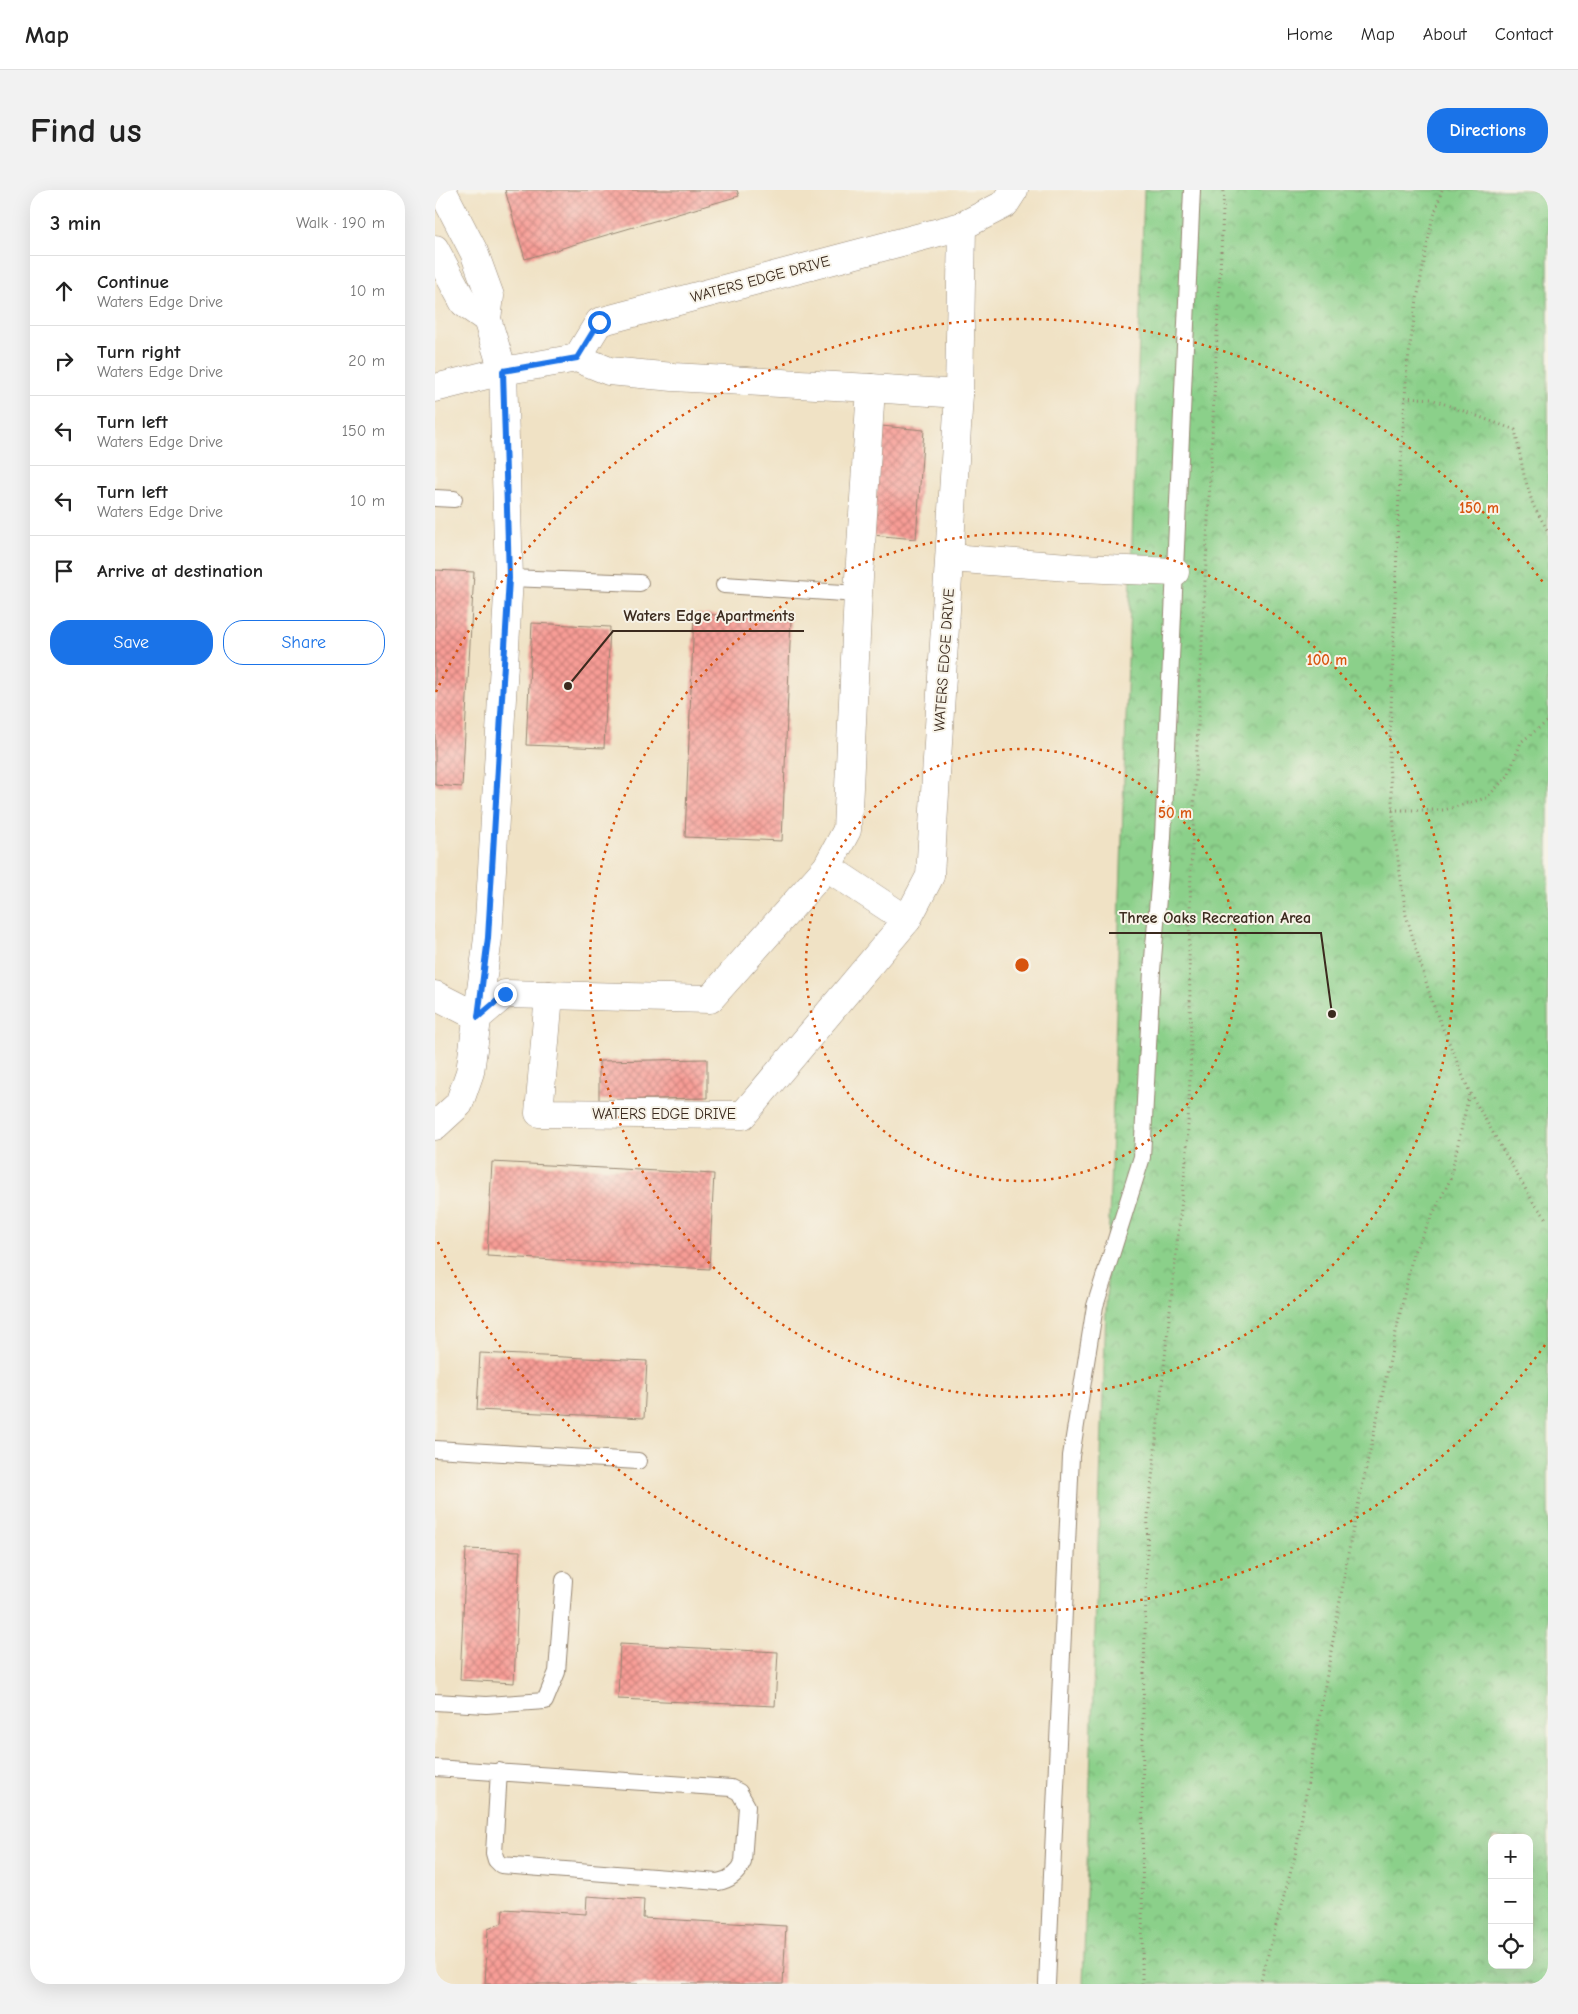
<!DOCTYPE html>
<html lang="en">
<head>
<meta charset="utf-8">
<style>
  :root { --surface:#fff; --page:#f2f2f2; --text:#222; --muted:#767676; --line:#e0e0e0; --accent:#1a73e8 }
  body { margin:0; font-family:"Comic Neue",sans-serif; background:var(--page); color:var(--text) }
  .controls { position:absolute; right:15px; bottom:15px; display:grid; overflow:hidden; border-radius:10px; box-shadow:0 5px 20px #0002 }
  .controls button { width:45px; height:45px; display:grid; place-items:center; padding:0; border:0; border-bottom:1px solid var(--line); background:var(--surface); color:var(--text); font:25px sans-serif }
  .stop { position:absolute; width:15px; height:15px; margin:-11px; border:4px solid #1a73e8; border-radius:50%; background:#fff }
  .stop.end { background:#1a73e8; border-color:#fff; box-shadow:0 1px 5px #0008 }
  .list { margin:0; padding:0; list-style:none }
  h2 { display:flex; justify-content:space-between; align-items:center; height:65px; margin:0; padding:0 20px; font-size:21px }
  h2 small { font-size:16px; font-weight:400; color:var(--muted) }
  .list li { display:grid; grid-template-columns:32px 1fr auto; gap:15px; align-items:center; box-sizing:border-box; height:70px; padding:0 20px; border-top:1px solid var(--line) }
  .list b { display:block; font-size:19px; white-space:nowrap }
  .list p { margin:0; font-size:16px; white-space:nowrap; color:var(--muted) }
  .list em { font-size:16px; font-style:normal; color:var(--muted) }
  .actions { display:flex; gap:10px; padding:15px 20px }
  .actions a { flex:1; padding:11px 0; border:1px solid var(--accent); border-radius:20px; text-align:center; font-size:18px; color:var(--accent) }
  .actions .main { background:var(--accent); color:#fff }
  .icon { flex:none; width:28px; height:28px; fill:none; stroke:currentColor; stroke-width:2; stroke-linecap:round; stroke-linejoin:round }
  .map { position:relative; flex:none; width:1113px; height:1794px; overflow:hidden; border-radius:20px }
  header { display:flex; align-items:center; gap:30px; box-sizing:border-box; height:70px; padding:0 25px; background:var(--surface); border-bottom:1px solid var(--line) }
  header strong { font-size:24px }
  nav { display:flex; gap:28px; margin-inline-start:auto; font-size:18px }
  .intro { display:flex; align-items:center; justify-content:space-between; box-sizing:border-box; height:120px; padding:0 30px }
  h1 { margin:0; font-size:35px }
  .button { padding:12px 22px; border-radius:20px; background:var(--accent); color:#fff; font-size:18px; font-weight:700 }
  main { display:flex; gap:30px; padding:0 30px }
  aside { flex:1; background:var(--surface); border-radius:20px; box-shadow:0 5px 20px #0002 }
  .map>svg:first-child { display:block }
</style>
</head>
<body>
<header>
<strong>Map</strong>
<nav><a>Home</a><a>Map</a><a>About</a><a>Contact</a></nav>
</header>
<div class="intro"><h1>Find us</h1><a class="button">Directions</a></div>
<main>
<aside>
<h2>3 min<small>Walk · 190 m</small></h2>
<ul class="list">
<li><svg class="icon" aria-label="ahead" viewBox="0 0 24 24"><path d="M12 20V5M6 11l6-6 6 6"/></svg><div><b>Continue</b><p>Waters Edge Drive</p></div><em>10 m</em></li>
<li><svg class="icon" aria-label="right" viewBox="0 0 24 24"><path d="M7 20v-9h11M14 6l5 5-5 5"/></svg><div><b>Turn right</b><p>Waters Edge Drive</p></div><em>20 m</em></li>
<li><svg class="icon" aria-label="left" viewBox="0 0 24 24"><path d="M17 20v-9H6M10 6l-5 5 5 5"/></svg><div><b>Turn left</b><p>Waters Edge Drive</p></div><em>150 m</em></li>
<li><svg class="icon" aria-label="left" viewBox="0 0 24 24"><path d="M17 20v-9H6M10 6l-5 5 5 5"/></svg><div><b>Turn left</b><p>Waters Edge Drive</p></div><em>10 m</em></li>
<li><svg class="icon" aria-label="arrive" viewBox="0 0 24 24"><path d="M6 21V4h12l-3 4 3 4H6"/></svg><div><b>Arrive at destination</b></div></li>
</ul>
<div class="actions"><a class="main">Save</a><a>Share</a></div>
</aside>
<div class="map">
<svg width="1113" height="1794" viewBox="0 0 1113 1794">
  <defs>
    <pattern id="park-crowns" width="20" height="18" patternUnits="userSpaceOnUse" patternTransform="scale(1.25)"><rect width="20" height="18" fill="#8bd08a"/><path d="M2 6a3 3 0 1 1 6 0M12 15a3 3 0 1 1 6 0" fill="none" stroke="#73a970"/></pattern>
    <pattern id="building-cross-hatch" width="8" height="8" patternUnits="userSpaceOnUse" patternTransform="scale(1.25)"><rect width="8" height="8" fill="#f89d96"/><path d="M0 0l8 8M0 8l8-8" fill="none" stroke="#ca807a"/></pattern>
  </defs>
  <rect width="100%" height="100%" fill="#f7f3e8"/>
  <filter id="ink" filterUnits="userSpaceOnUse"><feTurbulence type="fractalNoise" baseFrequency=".02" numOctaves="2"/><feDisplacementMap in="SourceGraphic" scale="10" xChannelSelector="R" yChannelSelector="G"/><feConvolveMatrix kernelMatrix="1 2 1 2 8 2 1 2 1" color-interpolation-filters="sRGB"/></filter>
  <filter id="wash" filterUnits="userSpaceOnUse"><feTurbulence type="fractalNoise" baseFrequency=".0096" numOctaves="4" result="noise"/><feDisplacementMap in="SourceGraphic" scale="20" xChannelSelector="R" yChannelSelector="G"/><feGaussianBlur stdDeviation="1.12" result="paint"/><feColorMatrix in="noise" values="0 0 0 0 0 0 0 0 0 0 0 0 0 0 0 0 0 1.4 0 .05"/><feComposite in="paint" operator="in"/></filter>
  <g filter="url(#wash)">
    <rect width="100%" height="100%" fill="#f0e2c5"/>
    <path fill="url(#park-crowns)" stroke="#637d54" fill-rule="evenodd" d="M709,0H1113V1794H648ZM1057,1648H1094V1775H1057Z"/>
    <g id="blocks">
      <g fill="url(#building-cross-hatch)">
        <polygon points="70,0 302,0 304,6 90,69"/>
        <polygon points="446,236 489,240 481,349 437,345"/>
        <polygon points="0,380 39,382 27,597 0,595"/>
        <polygon points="259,424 356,428 347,651 250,647"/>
        <polygon points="97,433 175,437 169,558 91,555"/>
        <polygon points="272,869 272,908 164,910 164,871"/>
        <polygon points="57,972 279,984 274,1079 52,1066"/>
        <polygon points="45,1163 212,1171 209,1228 42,1220"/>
        <polygon points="31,1359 85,1361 79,1493 25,1490"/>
        <polygon points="185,1454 343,1462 340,1516 183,1509"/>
        <polygon points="152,1706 209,1710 208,1728 351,1736 348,1794 50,1794 53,1739 67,1733 68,1719 151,1724"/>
      </g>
    </g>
  </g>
  <g filter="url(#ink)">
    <use href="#blocks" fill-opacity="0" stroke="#968672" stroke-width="1"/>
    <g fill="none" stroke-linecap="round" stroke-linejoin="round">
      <defs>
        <g id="service">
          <polyline points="0,308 19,309"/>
          <polyline points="74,388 205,393"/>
          <polyline points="289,395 423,404"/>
          <polyline points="0,1259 203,1271"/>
          <polyline points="0,1512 51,1515 110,1511 122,1482 129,1390"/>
          <path d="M0,1578L296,1598L304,1602L312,1616L308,1672C303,1683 295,1690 283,1692L66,1675L61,1670L59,1663L64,1581"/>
          <polyline points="612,1794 636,1266 660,1116 707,967 717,781 728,647 757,0"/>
        </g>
        <g id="minor">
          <polyline points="0,59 29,113 52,129"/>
          <polyline points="142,168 164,132 527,36 570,14 579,0"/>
          <polyline points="0,198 68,181 52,129 55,106 39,62 7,0"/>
          <polyline points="436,198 524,204"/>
          <polyline points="515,368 646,378 740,382"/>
          <polyline points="392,677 472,730"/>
          <polyline points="0,805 43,827 70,804 275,809 392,677 412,640 423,404 436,198 238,187 174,181 142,168 68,181 74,388 53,748 35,882 24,914 0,936"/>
          <polyline points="114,805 104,923 308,925 472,730 495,686 524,204 527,36"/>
        </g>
      </defs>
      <use href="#service" stroke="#968672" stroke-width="18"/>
      <use href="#minor" stroke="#968672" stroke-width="29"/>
      <g stroke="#968672" stroke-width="3" stroke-dasharray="1 4" stroke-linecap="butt">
        <polyline points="1007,0 996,35 982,109 972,177 964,303 954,575 960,649 971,725 997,812 1035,903 1098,1012 1113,1030"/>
        <polyline points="970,207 996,209 1080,240 1089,285 1098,315 1113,341"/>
        <polyline points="957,620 1009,620 1051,608 1073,586 1086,552 1113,531"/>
        <polyline points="707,1794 708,1519 713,1326 752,961 756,860 754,760 756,680 789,0"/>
        <polyline points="825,1794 860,1666 916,1348 978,1064 1015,990 1034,904"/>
      </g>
      <use href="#service" stroke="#fff" stroke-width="16"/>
      <use href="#minor" stroke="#fff" stroke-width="28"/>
    </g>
  </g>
  <g fill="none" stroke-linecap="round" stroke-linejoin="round" filter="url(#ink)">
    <polyline stroke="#1a73e8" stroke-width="6" points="70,804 43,827 53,748 74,388 68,181 142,168 164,132"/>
  </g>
  <g fill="none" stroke="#d7540e" stroke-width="2.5" stroke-dasharray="2.5 5">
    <circle cx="587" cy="775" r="216"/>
    <circle cx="587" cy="775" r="432"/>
    <path d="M1110 1155A647 647 0 0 1 1 1048M1 502A647 647 0 0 1 1110 395"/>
  </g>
  <g text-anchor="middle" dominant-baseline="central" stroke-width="4" stroke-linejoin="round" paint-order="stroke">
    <g font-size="15" fill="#3b2a1e" stroke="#f7f3e8">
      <text transform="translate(325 89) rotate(-15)">WATERS EDGE DRIVE</text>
      <text transform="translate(509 470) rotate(-86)">WATERS EDGE DRIVE</text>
      <text x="229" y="924">WATERS EDGE DRIVE</text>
    </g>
  </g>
  <circle cx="587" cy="775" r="8" fill="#d7540e" stroke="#f7f3e8" stroke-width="2.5"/>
  <g font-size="15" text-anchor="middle" font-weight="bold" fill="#d7540e" stroke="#f7f3e8" stroke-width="4" stroke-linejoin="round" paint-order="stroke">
    <text x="1044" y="323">150 m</text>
    <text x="892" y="475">100 m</text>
    <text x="740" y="628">50 m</text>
  </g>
  <path fill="none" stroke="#3b2a1e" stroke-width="2" d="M133 496L178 441H369M897 824L886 743H674"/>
  <g fill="#3b2a1e" stroke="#f7f3e8" stroke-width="2">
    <circle cx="133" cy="496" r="5"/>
    <circle cx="897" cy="824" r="5"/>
  </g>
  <g font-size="16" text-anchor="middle" font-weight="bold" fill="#3b2a1e" stroke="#f7f3e8" stroke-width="4" stroke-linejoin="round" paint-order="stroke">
    <text x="274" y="431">Waters Edge Apartments</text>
    <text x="780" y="733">Three Oaks Recreation Area</text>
  </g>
</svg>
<div class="controls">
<button>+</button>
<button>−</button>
<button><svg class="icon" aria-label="locate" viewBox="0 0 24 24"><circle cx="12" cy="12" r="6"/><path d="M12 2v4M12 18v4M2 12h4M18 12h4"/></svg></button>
</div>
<div class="stop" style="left:164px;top:132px"></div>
<div class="stop end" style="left:70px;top:804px"></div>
</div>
</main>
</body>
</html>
